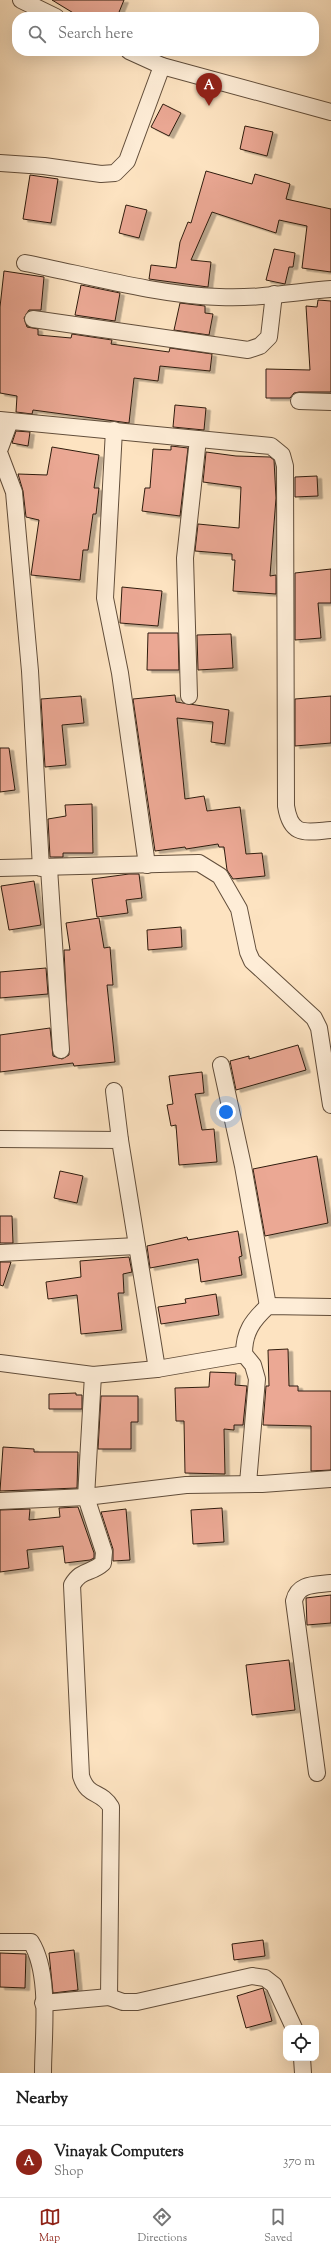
<!DOCTYPE html>
<html lang="en">
<head>
<meta charset="utf-8">
<style>
  :root { --surface:#fff; --page:#f6f6f6; --text:#222; --muted:#767676; --line:#e0e0e0; --accent:#8f2418 }
  body { margin:0; font-family:"Sorts Mill Goudy",serif; background:var(--page); color:var(--text) }
  .controls { position:absolute; right:12px; bottom:12px; display:grid; overflow:hidden; border-radius:8px; box-shadow:0 4px 16px #0002 }
  .controls button { width:36px; height:36px; display:grid; place-items:center; padding:0; border:0; border-bottom:1px solid var(--line); background:var(--surface); color:var(--text); font:20px sans-serif }
  .you { position:absolute; left:226px; top:1112px; width:14px; height:14px; margin:-10px; border:3px solid #fff; border-radius:50%; background:#1a73e8; box-shadow:0 0 0 6px #1a73e833 }
  .badge { display:grid; place-items:center; width:26px; height:26px; border-radius:50%; background:var(--accent); color:#fff; font-size:13px; font-weight:700 }
  .pin { position:absolute; translate:-50% -33px; filter:drop-shadow(0 1px 2px #0008) }
  .pin::after { content:''; position:absolute; top:21px; width:14px; height:12px; background:inherit; clip-path:polygon(0 0,100% 0,50% 100%) }
  .list { margin:0; padding:0; list-style:none }
  h2 { display:flex; justify-content:space-between; align-items:center; height:52px; margin:0; padding:0 16px; font-size:17px }
  h2 small { font-size:13px; font-weight:400; color:var(--muted) }
  .list li { display:grid; grid-template-columns:26px 1fr auto; gap:12px; align-items:center; box-sizing:border-box; height:72px; padding:0 16px; border-top:1px solid var(--line) }
  .list b { display:block; font-size:15px; white-space:nowrap }
  .list p { margin:0; font-size:13px; white-space:nowrap; color:var(--muted) }
  .list em { font-size:13px; font-style:normal; color:var(--muted) }
  .icon { flex:none; width:22px; height:22px; fill:none; stroke:currentColor; stroke-width:2; stroke-linecap:round; stroke-linejoin:round }
  .map { position:relative; flex:none; width:331px; height:2073px; overflow:hidden }
  .search { position:absolute; background:var(--surface); box-shadow:0 4px 16px #0002; left:12px; right:12px; top:12px; height:44px; display:flex; align-items:center; gap:10px; box-sizing:border-box; padding:0 14px; border-radius:16px; color:var(--muted); font-size:15px }
  .sheet { height:124px; background:var(--surface) }
  nav { display:flex; justify-content:space-around; align-items:center; box-sizing:border-box; height:56px; border-top:1px solid var(--line); background:var(--surface); font-size:11px; color:var(--muted) }
  nav a { display:grid; justify-items:center; gap:2px }
  nav .on { color:var(--accent) }
  .map>svg:first-child { display:block }
</style>
</head>
<body>
<div class="map">
<svg width="331" height="2073" viewBox="0 0 331 2073">
  <defs>
    <filter id="shadow"><feDropShadow dx="4.5" dy="2.5" stdDeviation="0" flood-color="#0004"/></filter>
  </defs>
  <rect width="100%" height="100%" fill="#fde3c1"/>
  <filter id="stains"><feTurbulence type="fractalNoise" baseFrequency=".005" numOctaves="4"/><feColorMatrix values="0 0 0 0 .2 0 0 0 0 .09 0 0 0 0 .02 0 0 0 .5 -.17"/></filter>
  <radialGradient id="worn" r=".72"><stop offset=".6" stop-color="#630" stop-opacity="0"/><stop offset="1" stop-color="#630" stop-opacity=".3"/></radialGradient>
  <g fill="#eba894" stroke="#2f1c0e" filter="url(#shadow)">
    <polygon points="52,0 124,0 117,17 80,17"/>
    <polygon points="163,104 181,113 169,136 151,127"/>
    <polygon points="245,126 273,132 267,156 240,149"/>
    <polygon points="206,171 252,184 255,174 290,184 286,199 331,209 331,272 302,268 307,226 279,220 276,233 212,212 191,260 211,262 208,287 149,279 151,265 176,268 180,242 188,222 191,223"/>
    <polygon points="30,175 58,179 51,223 23,219"/>
    <polygon points="126,205 147,210 139,238 119,233"/>
    <polygon points="274,249 295,253 293,267 289,267 285,284 266,280"/>
    <polygon points="4,271 44,277 41,310 29,310 24,318 27,327 38,329 38,335 71,338 72,334 112,340 111,344 169,352 170,348 212,354 210,371 160,366 158,381 134,378 129,423 33,410 32,414 16,412 17,396 0,393 0,307"/>
    <polygon points="81,285 120,293 115,321 75,315"/>
    <polygon points="318,300 331,301 331,392 299,392 294,393 290,398 266,398 266,369 310,370 306,306 317,307"/>
    <polygon points="180,303 205,306 205,313 213,314 209,335 174,330"/>
    <polygon points="175,405 206,408 204,430 173,427"/>
    <polygon points="16,431 30,432 28,446 12,443"/>
    <polygon points="171,446 188,448 180,516 142,511 145,488 150,488 153,449 171,450"/>
    <polygon points="52,447 99,455 94,488 99,488 96,514 93,514 88,550 83,550 80,580 31,575 39,520 26,517 23,491 18,474 47,475"/>
    <polygon points="206,452 236,456 270,457 274,460 276,498 270,576 276,575 276,594 233,591 235,560 232,560 232,554 195,551 198,524 239,528 241,487 203,482"/>
    <polygon points="317,476 318,496 295,497 295,477"/>
    <polygon points="331,569 331,603 318,603 321,638 295,640 295,573"/>
    <polygon points="122,587 162,591 158,626 120,623"/>
    <polygon points="148,633 178,633 179,670 147,670"/>
    <polygon points="231,634 233,668 198,670 197,635"/>
    <polygon points="175,695 176,702 229,710 225,744 211,742 213,722 177,718 185,799 204,796 207,811 240,807 246,854 262,853 265,876 233,879 227,870 224,847 219,847 218,844 186,849 185,847 155,851 133,699"/>
    <polygon points="81,696 84,723 62,725 66,765 45,767 41,699"/>
    <polygon points="331,696 331,743 295,746 295,699"/>
    <polygon points="0,748 9,748 15,790 0,792"/>
    <polygon points="92,804 93,853 63,853 63,857 50,857 48,819 66,816 65,805"/>
    <polygon points="129,874 139,874 142,898 126,900 128,913 97,917 92,879"/>
    <polygon points="34,881 41,925 9,930 1,886"/>
    <polygon points="99,918 104,948 110,947 113,985 107,985 115,1062 74,1066 73,1063 0,1072 0,1035 50,1028 53,1056 62,1059 69,1055 64,950 70,950 66,923"/>
    <polygon points="181,927 182,947 148,950 147,930"/>
    <polygon points="46,968 48,994 0,998 0,972"/>
    <polygon points="298,1045 306,1070 236,1090 230,1061 249,1056 249,1059"/>
    <polygon points="202,1072 204,1093 195,1094 202,1130 214,1129 217,1162 179,1165 176,1125 171,1126 167,1105 173,1104 169,1076"/>
    <polygon points="317,1156 328,1223 265,1236 253,1169"/>
    <polygon points="60,1171 83,1176 77,1203 54,1198"/>
    <polygon points="0,1216 12,1216 13,1243 0,1243"/>
    <polygon points="238,1231 242,1256 239,1257 242,1275 201,1282 198,1259 150,1268 147,1246 187,1237 188,1240"/>
    <polygon points="129,1257 132,1272 123,1274 124,1293 118,1293 122,1330 81,1334 77,1295 48,1299 46,1282 81,1277 80,1261"/>
    <polygon points="0,1262 11,1262 3,1286 0,1285"/>
    <polygon points="216,1294 219,1315 161,1324 158,1307 186,1303 185,1299"/>
    <polygon points="288,1349 289,1386 298,1386 298,1391 331,1391 331,1470 311,1471 311,1426 263,1425 266,1386 269,1386 268,1350"/>
    <polygon points="210,1372 236,1373 235,1385 247,1386 243,1425 234,1425 234,1430 224,1429 225,1474 185,1473 184,1421 176,1421 175,1388 209,1387"/>
    <polygon points="76,1393 76,1395 82,1395 82,1409 49,1409 49,1394"/>
    <polygon points="101,1396 138,1396 138,1422 131,1422 131,1449 98,1449"/>
    <polygon points="3,1447 34,1449 34,1452 78,1452 77,1488 0,1491"/>
    <polygon points="78,1507 94,1553 94,1558 90,1560 65,1563 63,1546 27,1550 29,1568 0,1572 0,1510 30,1509 29,1520 60,1517 59,1508"/>
    <polygon points="222,1508 224,1542 193,1544 191,1510"/>
    <polygon points="126,1509 130,1560 113,1561 113,1549 101,1512"/>
    <polygon points="331,1595 331,1623 307,1625 306,1598"/>
    <polygon points="289,1660 295,1710 252,1715 246,1665"/>
    <polygon points="263,1940 265,1956 234,1960 232,1944"/>
    <polygon points="74,1950 78,1990 53,1993 49,1953"/>
    <polygon points="0,1953 26,1954 25,1988 0,1987"/>
    <polygon points="263,1988 272,2021 246,2028 237,1996"/>
  </g>
  <g fill="none" stroke-linecap="round" stroke-linejoin="round">
    <defs>
      <g id="street">
        <polyline points="21,0 56,17"/>
        <polyline points="129,51 162,66 331,112"/>
        <polyline points="0,163 44,166 101,174 115,173 127,161 162,66"/>
        <path d="M25,263C86,275 158,295 219,297C257,299 294,292 331,289"/>
        <polyline points="33,319 248,350 260,346 269,337 274,294"/>
        <polyline points="299,401 331,402"/>
        <path d="M0,420L271,446L282,455L285,466L286,806C291,837 305,832 331,830"/>
        <polyline points="114,430 105,598 120,673 147,865"/>
        <polyline points="0,448 10,421"/>
        <polyline points="0,455 14,492 30,671 41,868"/>
        <polyline points="189,696 185,558 198,439"/>
        <polyline points="0,868 199,863 220,876 239,909 248,952 252,961 314,1018 319,1028 331,1105"/>
        <polyline points="49,868 61,1050"/>
        <polyline points="221,1065 243,1166 268,1306"/>
        <polyline points="114,1091 120,1140"/>
        <polyline points="0,1139 120,1140 157,1369"/>
        <polyline points="0,1253 137,1246"/>
        <path d="M244,1354C244,1332 252,1321 268,1306L331,1307"/>
        <polyline points="0,1363 93,1375 157,1369 244,1354 253,1365 257,1379 248,1483"/>
        <polyline points="0,1501 86,1497 186,1485 262,1484 331,1479"/>
        <path d="M317,1773L294,1601C298,1583 315,1585 331,1583"/>
        <path d="M0,1942H31C51,1974 43,2035 43,2073"/>
        <polyline points="109,1997 123,2002 137,2002 252,1976 265,1978 274,1985 294,2028"/>
        <path d="M43,2003L109,1997L111,1807C101,1790 88,1798 81,1776L72,1585C81,1569 91,1574 103,1563L104,1552L86,1497L93,1375"/>
        <polyline points="302,2058 303,2073"/>
      </g>
    </defs>
    <use href="#street" stroke="#624e3b" stroke-width="18"/>
    <use href="#street" stroke="#feedd7" stroke-width="16"/>
  </g>
  <rect width="100%" height="100%" filter="url(#stains)"/>
  <rect width="100%" height="100%" fill="url(#worn)"/>
</svg>
<div class="controls">
<button><svg class="icon" aria-label="locate" viewBox="0 0 24 24"><circle cx="12" cy="12" r="6"/><path d="M12 2v4M12 18v4M2 12h4M18 12h4"/></svg></button>
</div>
<div class="you"></div>
<div class="pin badge" style="left:209px;top:106px">A</div>
<div class="search"><svg class="icon" aria-label="search" viewBox="0 0 24 24"><circle cx="10" cy="10" r="6"/><path d="M15 15l6 6"/></svg>Search here</div>
</div>
<section class="sheet">
<h2>Nearby<small></small></h2>
<ul class="list">
<li><span class="badge">A</span><div><b>Vinayak Computers</b><p>Shop</p></div><em>370 m</em></li>
</ul>
</section>
<nav>
<a class="on"><svg class="icon" aria-label="map" viewBox="0 0 24 24"><path d="M3 6l6-2 6 2 6-2v14l-6 2-6-2-6 2zM9 4v14M15 6v14"/></svg>Map</a>
<a><svg class="icon" aria-label="directions" viewBox="0 0 24 24"><path d="M12 3l9 9-9 9-9-9zM9 14v-3h6M13 9l2 2-2 2"/></svg>Directions</a>
<a><svg class="icon" aria-label="saved" viewBox="0 0 24 24"><path d="M7 4h10v16l-5-4-5 4z"/></svg>Saved</a>
</nav>
</body>
</html>
